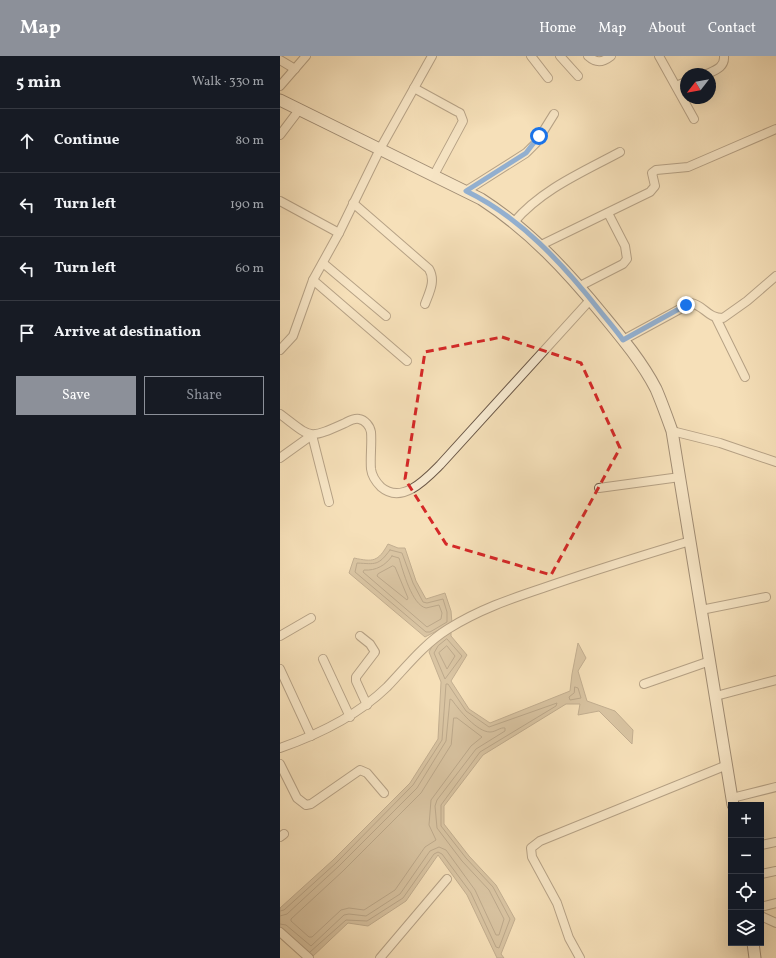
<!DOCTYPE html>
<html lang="en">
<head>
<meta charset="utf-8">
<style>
  :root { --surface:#171b24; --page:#242831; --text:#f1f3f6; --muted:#9ea1a6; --line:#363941; --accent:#8c9099 }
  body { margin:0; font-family:Vollkorn,serif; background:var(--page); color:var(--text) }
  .controls { position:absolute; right:12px; bottom:12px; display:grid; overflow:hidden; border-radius:0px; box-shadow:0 4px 16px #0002 }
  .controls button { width:36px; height:36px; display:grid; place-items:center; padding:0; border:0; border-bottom:1px solid var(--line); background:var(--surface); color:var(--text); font:20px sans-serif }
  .compass { position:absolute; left:400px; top:12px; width:36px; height:36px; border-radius:50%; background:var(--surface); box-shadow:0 4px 16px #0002; rotate:239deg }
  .stop { position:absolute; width:12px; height:12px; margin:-9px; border:3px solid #1a73e8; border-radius:50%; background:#fff }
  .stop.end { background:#1a73e8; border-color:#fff; box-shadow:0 1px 4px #0008 }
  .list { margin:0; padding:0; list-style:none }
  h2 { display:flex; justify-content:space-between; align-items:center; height:52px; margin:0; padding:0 16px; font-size:17px }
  h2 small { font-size:13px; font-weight:400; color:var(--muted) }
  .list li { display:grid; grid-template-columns:26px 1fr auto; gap:12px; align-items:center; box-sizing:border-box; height:64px; padding:0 16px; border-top:1px solid var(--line) }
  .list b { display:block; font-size:15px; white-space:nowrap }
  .list em { font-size:13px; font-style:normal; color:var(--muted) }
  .actions { display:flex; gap:8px; padding:12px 16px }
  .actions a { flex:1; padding:9px 0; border:1px solid var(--accent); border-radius:0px; text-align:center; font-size:14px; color:var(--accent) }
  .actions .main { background:var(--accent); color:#fff }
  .icon { flex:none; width:22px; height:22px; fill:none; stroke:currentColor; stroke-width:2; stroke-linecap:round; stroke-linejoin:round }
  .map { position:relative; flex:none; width:496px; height:902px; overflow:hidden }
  header { display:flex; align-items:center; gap:24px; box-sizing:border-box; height:56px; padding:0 20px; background:var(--accent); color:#fff }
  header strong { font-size:19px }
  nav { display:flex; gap:22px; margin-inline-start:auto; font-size:14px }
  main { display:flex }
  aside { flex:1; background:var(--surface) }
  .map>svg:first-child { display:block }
</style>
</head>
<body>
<header>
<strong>Map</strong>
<nav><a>Home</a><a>Map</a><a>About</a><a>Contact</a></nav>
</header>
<main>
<aside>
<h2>5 min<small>Walk · 330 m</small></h2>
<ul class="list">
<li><svg class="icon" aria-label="ahead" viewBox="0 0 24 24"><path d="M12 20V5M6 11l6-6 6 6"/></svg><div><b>Continue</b></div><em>80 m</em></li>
<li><svg class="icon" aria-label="left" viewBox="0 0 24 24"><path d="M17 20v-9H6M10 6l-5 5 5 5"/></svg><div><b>Turn left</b></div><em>190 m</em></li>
<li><svg class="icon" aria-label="left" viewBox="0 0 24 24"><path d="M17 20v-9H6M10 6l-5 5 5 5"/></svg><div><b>Turn left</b></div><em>60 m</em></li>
<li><svg class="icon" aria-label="arrive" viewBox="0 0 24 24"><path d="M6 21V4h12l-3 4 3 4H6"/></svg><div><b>Arrive at destination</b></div></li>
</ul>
<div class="actions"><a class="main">Save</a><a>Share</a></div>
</aside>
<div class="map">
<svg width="496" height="902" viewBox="0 0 496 902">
  <rect width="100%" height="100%" fill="#f5e0b9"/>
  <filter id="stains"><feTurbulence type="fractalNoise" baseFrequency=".005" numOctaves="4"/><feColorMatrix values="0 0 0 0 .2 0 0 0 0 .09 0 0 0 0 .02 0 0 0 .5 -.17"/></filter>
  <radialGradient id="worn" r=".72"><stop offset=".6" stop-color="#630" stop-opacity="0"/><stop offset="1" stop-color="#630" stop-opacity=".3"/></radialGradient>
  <g fill="#b6a285" stroke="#85725d">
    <path d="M108,488L118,492H125L136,525L146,543L165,537L171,555L172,567L145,581L69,517L74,502C93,506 98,506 108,488Z"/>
    <polygon points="171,576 171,580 187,599 171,625 189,653 210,667 290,635 292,618 298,587 306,602 298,615 307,645 335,655 353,674 352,688 319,655 298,659 300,648 286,648 203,699 164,750 164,768 189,800 216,829 235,863 221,898 224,902 217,902 187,839 158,799 126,845 88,870 68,867 31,902 0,875 0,852 53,804 130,727 158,683 161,626 149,596 154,587"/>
  </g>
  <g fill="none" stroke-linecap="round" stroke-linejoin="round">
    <g stroke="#786653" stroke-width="1">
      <path d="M110,494L122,497L133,527L143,546L147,547L163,543L167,556V566L150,576H146L75,516L77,507C96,508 98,510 110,494Z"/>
      <path d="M112,500L119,502C123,515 132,549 146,552L159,549L162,557L161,563L147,571L83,516L84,514C96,515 106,509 112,500Z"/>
      <polygon points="113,510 115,511 128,542 127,544 97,520 98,518"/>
      <polygon points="167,583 182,600 165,623 154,597 158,590"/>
      <polygon points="167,590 175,600 167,613 159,597"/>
      <polygon points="295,631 298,632 301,642 290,644 289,641 294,637"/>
      <polygon points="174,662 177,662 202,681 191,690 151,744 149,769 156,784 145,791 115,834 84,854 69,852 61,854 32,881 29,881 11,865 11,863 63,815 141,737 171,689"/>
      <polyline points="0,855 4,854 56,807 133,729 162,684 166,628 168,628 186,655 209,671 277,647 276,650 200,696 161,749 161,770 186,802 213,831 230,863 219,892 216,891 191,837 162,798 158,796 154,798 123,842 87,865 66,864 30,896"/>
      <path d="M0,860L7,858L59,810L137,732L166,685L170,643L172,644C179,654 197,676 210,676C216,676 220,671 225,672V675L196,693L157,744L155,750L157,772L182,805L209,834L224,863L219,879H216L195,834L166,794L159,791L150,795L120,838L86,860L69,858L64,859L31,890L6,869L0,868"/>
    </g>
    <defs>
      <g id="street">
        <polyline points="251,0 268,22"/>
        <polyline points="280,0 298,20"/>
        <path d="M308,0C316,7 322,7 331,0"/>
        <polyline points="379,0 414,63"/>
        <polyline points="0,4 15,13"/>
        <path d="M427,18C436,14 445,11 444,0"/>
        <polyline points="0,30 26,0"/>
        <polyline points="396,30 406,26"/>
        <polyline points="134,32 176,55 180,57 183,65 154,119"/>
        <polyline points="0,79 19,54"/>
        <polyline points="186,135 246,97 256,87 274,58"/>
        <polyline points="0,145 59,177"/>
        <path d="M73,147L149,213C156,225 149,237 145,248"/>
        <path d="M234,166C262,133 303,116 340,96"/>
        <polyline points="261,189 370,136 375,130 372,117 376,114 408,111 496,73"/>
        <polyline points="43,207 106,260"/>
        <polyline points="33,224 127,305"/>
        <polyline points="300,230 343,208 347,203 345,190 328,157"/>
        <polyline points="436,262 465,321"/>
        <path d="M343,284L411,247C425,250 427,262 443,262L467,245L496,220"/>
        <polyline points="0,294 13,280 33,224 59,177 100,93 152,0"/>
        <path d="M0,358C32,382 27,384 65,367C69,365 74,362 79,363C85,364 90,370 91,376C92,388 90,401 91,413C92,421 96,426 101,431C122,449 146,423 160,409L311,243"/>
        <polyline points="392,375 440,387 496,406"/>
        <polyline points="0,402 32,379 49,446"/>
        <polyline points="319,432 400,421"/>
        <polyline points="421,554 486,541"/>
        <polyline points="0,580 31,562"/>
        <polyline points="80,580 90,588 95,596 76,621 76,625 87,649"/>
        <polyline points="43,603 70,661"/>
        <polyline points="0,613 31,680"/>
        <polyline points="364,628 430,605"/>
        <polyline points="436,640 496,624"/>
        <path d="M0,692C40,678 77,660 107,631C127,610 144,588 168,573C198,554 230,543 263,532C311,515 361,500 410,485"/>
        <polyline points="0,708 17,742 26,749 31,748 80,714 87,717 104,737"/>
        <polyline points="452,742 496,731"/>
        <polyline points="0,781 4,778"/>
        <polyline points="481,789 496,786"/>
        <polyline points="481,818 496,815"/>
        <polyline points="481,851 496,847"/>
        <polyline points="481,860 496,867"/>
        <polyline points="0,876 29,902"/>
        <polyline points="100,902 167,823"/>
        <polyline points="300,902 289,882 277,847 252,801 251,792 260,785 447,709"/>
      </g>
      <g id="secondary">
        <path d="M0,44L201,143C249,174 287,215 323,259C342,282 362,306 376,333C382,347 387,361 392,375L453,749"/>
        <polyline points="473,887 475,902"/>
      </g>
    </defs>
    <use href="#street" stroke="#6a5747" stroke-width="10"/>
    <use href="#secondary" stroke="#3b2921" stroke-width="13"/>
    <use href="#street" stroke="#f8ebd2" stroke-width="8"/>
    <use href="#secondary" stroke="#f8ebd2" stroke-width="11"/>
  </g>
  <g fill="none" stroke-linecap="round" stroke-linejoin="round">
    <path stroke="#1a73e8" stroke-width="5" d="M259,80L246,97L186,135C240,161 283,208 320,255C328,265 336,274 343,284L406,249"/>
  </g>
  <path d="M0 0H496V902H0ZM222,281L301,307L340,392L271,519L166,488L125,423L145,296Z" fill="#f5e0b9" fill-opacity=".55" fill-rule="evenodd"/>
  <path fill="none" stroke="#d62828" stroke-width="3" stroke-dasharray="8 5" stroke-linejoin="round" d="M222,281L301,307L340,392L271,519L166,488L125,423L145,296Z"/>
  <rect width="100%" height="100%" filter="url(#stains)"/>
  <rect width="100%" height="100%" fill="url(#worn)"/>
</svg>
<div class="controls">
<button>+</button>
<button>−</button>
<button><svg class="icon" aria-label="locate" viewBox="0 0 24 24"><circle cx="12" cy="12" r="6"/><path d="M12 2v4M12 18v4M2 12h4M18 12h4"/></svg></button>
<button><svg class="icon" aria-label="layers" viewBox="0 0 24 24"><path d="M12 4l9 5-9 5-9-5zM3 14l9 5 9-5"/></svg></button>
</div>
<svg class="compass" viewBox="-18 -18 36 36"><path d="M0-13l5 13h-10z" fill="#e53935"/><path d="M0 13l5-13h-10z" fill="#9ea1a6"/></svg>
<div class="stop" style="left:259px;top:80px"></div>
<div class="stop end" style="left:406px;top:249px"></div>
</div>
</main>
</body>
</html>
